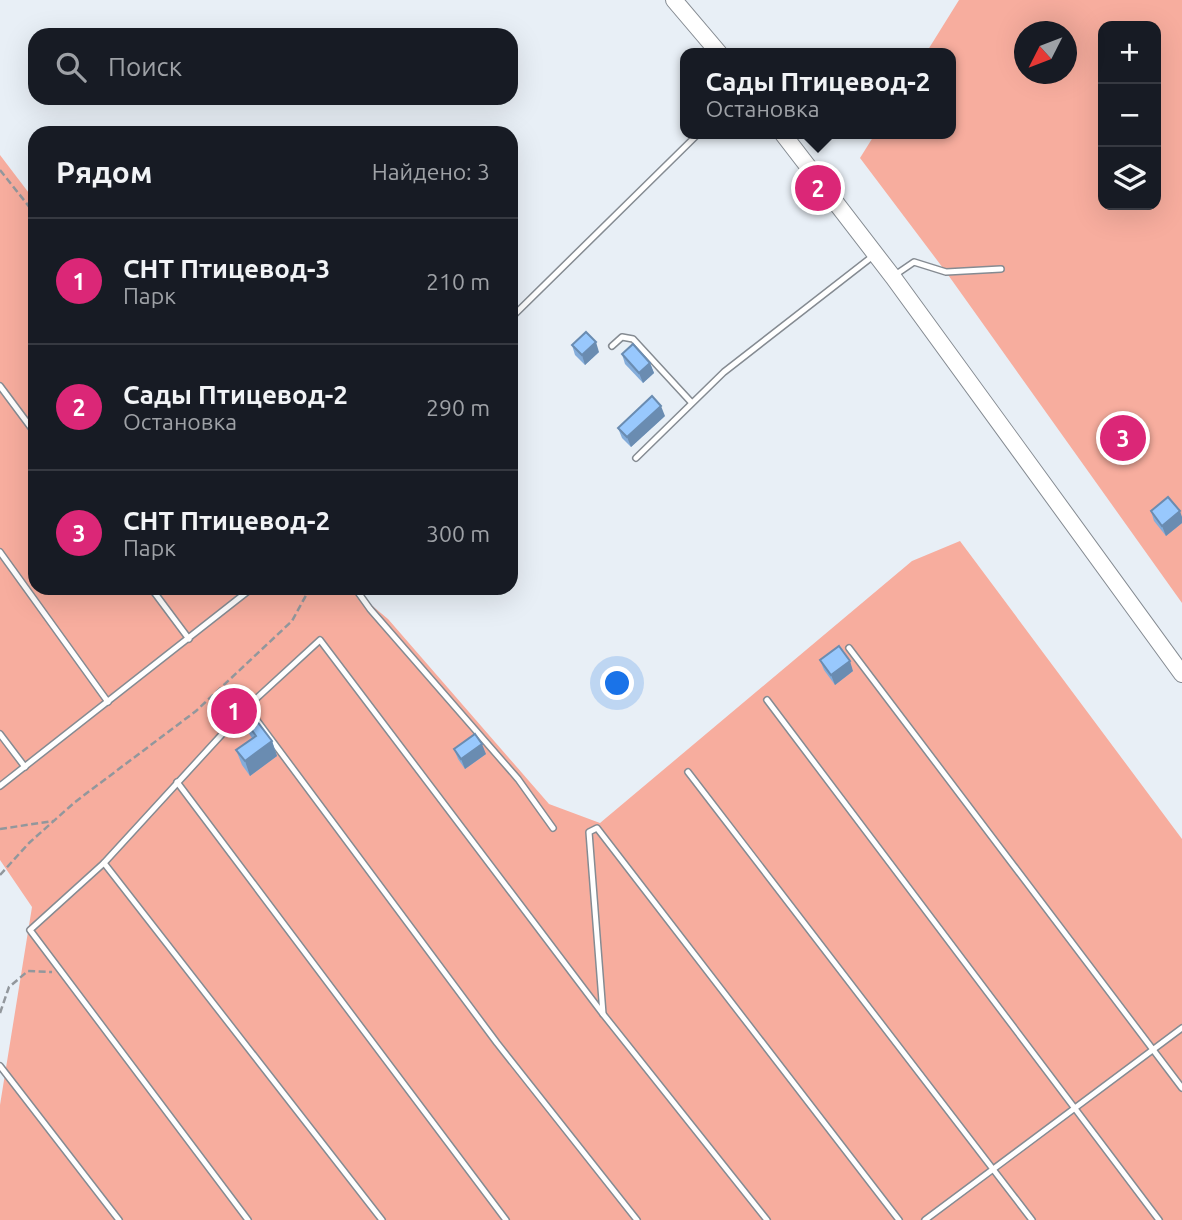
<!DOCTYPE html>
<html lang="ru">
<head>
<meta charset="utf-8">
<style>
  :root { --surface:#171b24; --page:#20242c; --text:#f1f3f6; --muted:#9ea1a6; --line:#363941; --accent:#db2777 }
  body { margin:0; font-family:Ubuntu,sans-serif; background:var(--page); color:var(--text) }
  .controls { position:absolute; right:21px; top:21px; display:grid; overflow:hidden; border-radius:14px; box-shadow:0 7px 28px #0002 }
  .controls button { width:63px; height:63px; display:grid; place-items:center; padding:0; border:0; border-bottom:2px solid var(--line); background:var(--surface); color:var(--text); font:35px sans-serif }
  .compass { position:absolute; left:1014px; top:21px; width:63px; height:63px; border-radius:50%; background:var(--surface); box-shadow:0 7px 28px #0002; rotate:228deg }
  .you { position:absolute; left:618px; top:684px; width:24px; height:24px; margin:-18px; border:5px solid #fff; border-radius:50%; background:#1a73e8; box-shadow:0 0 0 10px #1a73e833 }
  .badge { display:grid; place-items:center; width:46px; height:46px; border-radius:50%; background:var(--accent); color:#fff; font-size:23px; font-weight:700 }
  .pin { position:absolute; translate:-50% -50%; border:4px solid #fff; box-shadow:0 2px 7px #0006 }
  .popup { position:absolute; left:680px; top:48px; width:276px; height:91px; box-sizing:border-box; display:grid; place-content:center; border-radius:14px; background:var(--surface); filter:drop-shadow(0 2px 5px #0005); font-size:23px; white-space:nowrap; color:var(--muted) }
  .popup b { font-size:26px; color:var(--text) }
  .popup::after { content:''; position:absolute; left:50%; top:100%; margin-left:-14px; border:14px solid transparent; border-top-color:var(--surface) }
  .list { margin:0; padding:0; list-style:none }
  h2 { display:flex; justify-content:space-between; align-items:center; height:91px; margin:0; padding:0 28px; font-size:30px }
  h2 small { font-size:23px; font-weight:400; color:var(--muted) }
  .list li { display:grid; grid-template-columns:46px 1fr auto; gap:21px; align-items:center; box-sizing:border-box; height:126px; padding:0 28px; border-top:2px solid var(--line) }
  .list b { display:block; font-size:26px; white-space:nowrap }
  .list p { margin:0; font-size:23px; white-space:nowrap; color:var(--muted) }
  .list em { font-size:23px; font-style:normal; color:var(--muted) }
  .icon { flex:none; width:38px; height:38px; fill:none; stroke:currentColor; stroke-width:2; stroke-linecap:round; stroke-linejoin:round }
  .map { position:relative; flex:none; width:1182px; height:1220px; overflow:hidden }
  .search { position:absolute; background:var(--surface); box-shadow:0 7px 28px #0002; left:28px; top:28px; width:490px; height:77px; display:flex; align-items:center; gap:18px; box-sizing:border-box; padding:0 24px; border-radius:21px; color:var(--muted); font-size:26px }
  .panel { position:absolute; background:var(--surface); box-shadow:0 7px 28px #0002; left:28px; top:126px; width:490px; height:469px; border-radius:21px }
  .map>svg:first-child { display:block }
</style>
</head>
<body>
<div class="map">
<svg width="1182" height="1220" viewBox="0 0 1182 1220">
  <rect width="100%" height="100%" fill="#e8eff6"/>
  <g fill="#f7ad9e" fill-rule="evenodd">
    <path d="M959,0H1182V603L946,272L860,158L875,134H951V53H926ZM1103,26H1156V205H1103ZM1024,32H1066V74H1024Z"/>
    <polygon points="0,155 35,201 35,588 351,588 388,619 549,804 600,823 912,561 960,541 1182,839 1182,1220 0,1220 0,1105 32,907 0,860"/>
  </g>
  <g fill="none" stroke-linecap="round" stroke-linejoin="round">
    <defs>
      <g id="service">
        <polyline points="895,275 914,262 946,272 1001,269"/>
        <polyline points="511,318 698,134"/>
        <polyline points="612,346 622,337 633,339 691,402"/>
        <polyline points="0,386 35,433"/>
        <polyline points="636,458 724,372 873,256"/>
        <polyline points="0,552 108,702"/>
        <polyline points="151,588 189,639"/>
        <polyline points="355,588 370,609 518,779 553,828"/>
        <polyline points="849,648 1182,1088"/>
        <polyline points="767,700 1159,1220"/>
        <polyline points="247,707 497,1043 637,1220"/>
        <polyline points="0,734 25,767"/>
        <polyline points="688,772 1032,1220"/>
        <polyline points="177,782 506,1220"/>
        <polyline points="0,786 252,588"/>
        <polyline points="104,863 382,1220"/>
        <polyline points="603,1014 589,832 597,828 899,1220"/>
        <polyline points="0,1066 119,1220"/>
        <polyline points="248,1220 30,930 104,863 247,707 320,640 603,1014 767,1220"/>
        <polyline points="925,1220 1182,1028"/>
      </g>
      <g id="secondary">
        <polyline points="674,0 719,53"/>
        <polyline points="783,134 893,277 1182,674"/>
      </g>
    </defs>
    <use href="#service" stroke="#858b92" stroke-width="8"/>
    <use href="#secondary" stroke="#858b92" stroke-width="18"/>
    <g stroke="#92979c" stroke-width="2.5" stroke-dasharray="7 3.5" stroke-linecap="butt">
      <polyline points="0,170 35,214"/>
      <polyline points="0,829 53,821"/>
      <polyline points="0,875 29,843 75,802 196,711 292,621 310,588"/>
      <polyline points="0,1013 9,987 28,971 52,972"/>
    </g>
    <use href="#service" stroke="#fff" stroke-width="5"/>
    <use href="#secondary" stroke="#fff" stroke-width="16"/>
  </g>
  <g fill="#83acda">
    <polygon points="572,345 599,352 585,365 575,355"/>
    <polygon points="622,354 650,363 654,373 643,383 625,364"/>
    <polygon points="665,416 631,447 622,438 618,428"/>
    <polygon points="1151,511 1182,517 1182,523 1166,536 1154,521"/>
    <polygon points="820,660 853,671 835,685 824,670"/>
    <polygon points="243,718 272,741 277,756 250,776 242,765 236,750 252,738 248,732"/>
    <polygon points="454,749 486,754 465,769 458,759"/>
  </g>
  <g fill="#6a8cb1">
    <polygon points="596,342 599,352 585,365 582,355"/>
    <polygon points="650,363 654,373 643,383 639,373"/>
    <polygon points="661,406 665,416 631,447 627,437"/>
    <polygon points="1180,511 1182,517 1182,523 1166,536 1162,526"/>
    <polygon points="850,661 853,671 835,685 831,675"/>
    <polygon points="272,741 277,756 250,776 245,761"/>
    <polygon points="482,744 486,754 465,769 461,759"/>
  </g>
  <g fill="#98c8fd" stroke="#6a8cb1" stroke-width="2">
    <polygon points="586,332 596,342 582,355 572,345"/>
    <polygon points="633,344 650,363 639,373 622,354"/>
    <polygon points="652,396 661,406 627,437 618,428"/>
    <polygon points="1168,497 1180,511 1162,526 1151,511"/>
    <polygon points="839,646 850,661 831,675 820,660"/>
    <polygon points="250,712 272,741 245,761 236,750 256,736 243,718"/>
    <polygon points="475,734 482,744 461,759 454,749"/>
  </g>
</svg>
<div class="controls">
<button>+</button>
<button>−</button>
<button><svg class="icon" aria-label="layers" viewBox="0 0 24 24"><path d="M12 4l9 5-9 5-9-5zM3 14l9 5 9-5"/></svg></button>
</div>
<svg class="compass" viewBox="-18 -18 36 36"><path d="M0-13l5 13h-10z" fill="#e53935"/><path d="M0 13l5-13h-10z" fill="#9ea1a6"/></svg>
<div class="you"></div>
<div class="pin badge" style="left:234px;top:711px">1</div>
<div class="pin badge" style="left:818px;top:188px">2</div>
<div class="popup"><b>Сады Птицевод-2</b>Остановка</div>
<div class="pin badge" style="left:1123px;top:438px">3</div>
<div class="search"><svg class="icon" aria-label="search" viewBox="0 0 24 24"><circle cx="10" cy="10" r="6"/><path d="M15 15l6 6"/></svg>Поиск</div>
<section class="panel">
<h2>Рядом<small>Найдено: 3</small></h2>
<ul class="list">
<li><span class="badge">1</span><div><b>СНТ Птицевод-3</b><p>Парк</p></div><em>210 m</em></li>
<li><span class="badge">2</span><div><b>Сады Птицевод-2</b><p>Остановка</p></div><em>290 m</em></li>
<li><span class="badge">3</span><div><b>СНТ Птицевод-2</b><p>Парк</p></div><em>300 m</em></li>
</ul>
</section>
</div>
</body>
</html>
